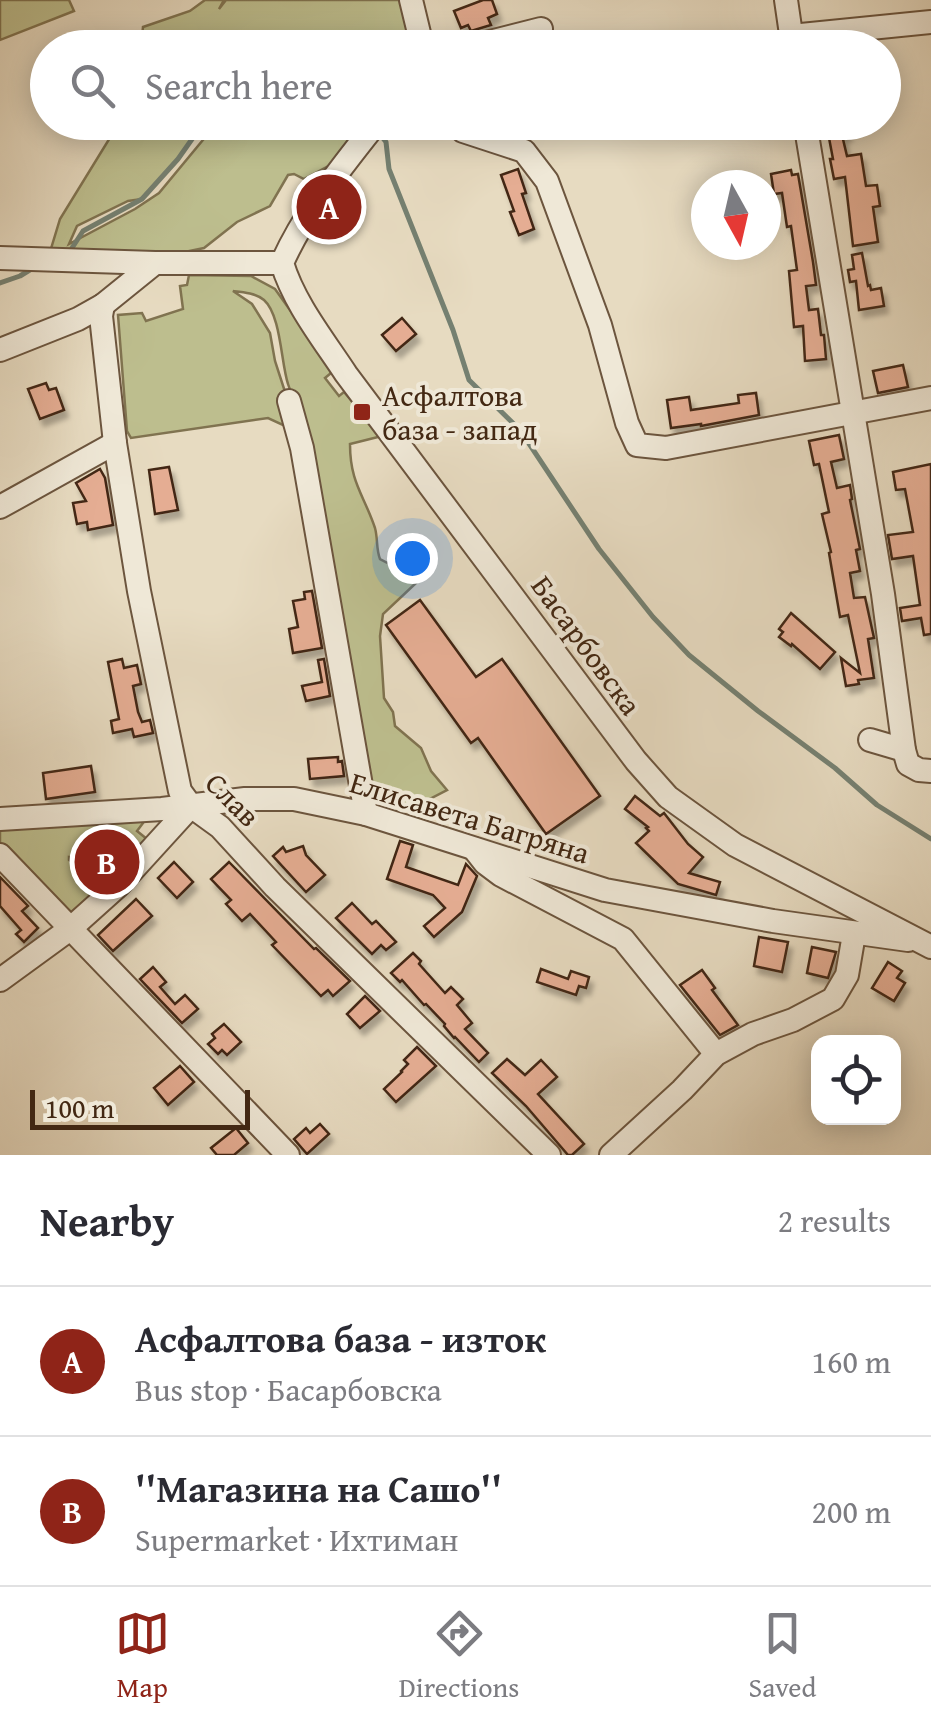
<!DOCTYPE html>
<html lang="en">
<head>
<meta charset="utf-8">
<style>
  :root { --surface:#fff; --page:#f2f2f3; --text:#2b2b33; --muted:#7c7c81; --line:#e1e1e2; --accent:#8f2418 }
  body { margin:0; font-family:"Gentium Book Plus",serif; background:var(--page); color:var(--text) }
  .controls { position:absolute; right:30px; bottom:30px; display:grid; overflow:hidden; border-radius:20px; box-shadow:0 5px 25px #0003 }
  .controls button { width:90px; height:90px; display:grid; place-items:center; padding:0; border:0; border-bottom:2px solid var(--line); background:var(--surface); color:var(--text); font:50px sans-serif }
  .compass { position:absolute; left:691px; top:170px; width:90px; height:90px; border-radius:50%; background:var(--surface); box-shadow:0 5px 25px #0003; rotate:172deg }
  .scale { position:absolute; left:30px; bottom:25px; width:220px; box-sizing:border-box; padding-left:10px; border:5px solid #432813; border-top:0; font-size:28px; line-height:35px; white-space:nowrap; color:#432813; -webkit-text-stroke:8px #efe8d7; paint-order:stroke }
  .you { position:absolute; left:412px; top:558px; width:35px; height:35px; margin:-25px; border:8px solid #fff; border-radius:50%; background:#1a73e8; box-shadow:0 0 0 15px #1a73e833 }
  .badge { display:grid; place-items:center; width:65px; height:65px; border-radius:50%; background:var(--accent); color:#fff; font-size:32px; font-weight:700 }
  .pin { position:absolute; translate:-50% -50%; border:5px solid #fff; box-shadow:0 2px 10px #0006 }
  .list { margin:0; padding:0; list-style:none }
  h2 { display:flex; justify-content:space-between; align-items:center; height:130px; margin:0; padding:0 40px; font-size:42px }
  h2 small { font-size:32px; font-weight:400; color:var(--muted) }
  .list li { display:grid; grid-template-columns:65px 1fr auto; gap:30px; align-items:center; box-sizing:border-box; height:150px; padding:0 40px; border-top:2px solid var(--line) }
  .list b { display:block; font-size:38px; white-space:nowrap }
  .list p { margin:0; font-size:32px; white-space:nowrap; color:var(--muted) }
  .list em { font-size:32px; font-style:normal; color:var(--muted) }
  .icon { flex:none; width:55px; height:55px; fill:none; stroke:currentColor; stroke-width:2; stroke-linecap:round; stroke-linejoin:round }
  .map { position:relative; flex:none; width:931px; height:1155px; overflow:hidden }
  .search { position:absolute; background:var(--surface); box-shadow:0 5px 25px #0003; left:30px; right:30px; top:30px; height:110px; display:flex; align-items:center; gap:25px; box-sizing:border-box; padding:0 35px; border-radius:55px; color:var(--muted); font-size:38px }
  .sheet { height:430px; background:var(--surface) }
  nav { display:flex; justify-content:space-around; align-items:center; box-sizing:border-box; height:140px; border-top:2px solid var(--line); background:var(--surface); font-size:28px; color:var(--muted) }
  nav a { display:grid; justify-items:center; gap:5px }
  nav .on { color:var(--accent) }
  .map>svg:first-child { display:block }
</style>
</head>
<body>
<div class="map">
<svg width="931" height="1155" viewBox="0 0 931 1155">
  <defs>
    <filter id="shadow"><feDropShadow dx="4" dy="7" stdDeviation="2.5" flood-color="#0004"/></filter>
  </defs>
  <rect width="100%" height="100%" fill="#e7dbc1"/>
  <filter id="stains"><feTurbulence type="fractalNoise" baseFrequency=".002" numOctaves="4"/><feColorMatrix values="0 0 0 0 .2 0 0 0 0 .09 0 0 0 0 .02 0 0 0 .5 -.17"/></filter>
  <radialGradient id="worn" r=".72"><stop offset=".6" stop-color="#630" stop-opacity="0"/><stop offset="1" stop-color="#630" stop-opacity=".3"/></radialGradient>
  <g fill="#bdbe8e" stroke="#807350" stroke-width="2.5">
    <polygon points="0,0 69,0 74,11 0,40"/>
    <polygon points="205,0 224,0 219,9 226,0 400,0 412,37 413,48 141,48 143,27 190,11"/>
    <polygon points="119,123 204,123 178,159 142,199 128,201 77,226 69,244 135,209 159,193 217,123 345,123 356,135 336,162 304,179 294,174 288,175 270,206 237,222 204,248 175,254 50,252 60,219"/>
    <path d="M189,275L251,276L275,289L327,362L331,373L325,378L339,396L344,392L382,436L350,444C350,483 364,495 375,528C378,539 376,549 380,559L397,568L416,583L383,614L380,636L384,698L393,712L395,726L421,748L431,771L447,790L418,805H394L361,791L302,413C298,404 291,394 288,384C281,363 281,315 264,300C256,293 243,292 233,291L252,304L270,333L275,361L298,432L268,418L131,438L127,431L118,315L142,313L146,321L183,309L180,286L187,285Z"/>
    <polygon points="149,815 137,831 153,844 135,864 104,834 79,859 69,857 69,860 84,872 104,895 74,923 0,848 0,827"/>
  </g>
  <g fill="none" stroke-linecap="round" stroke-linejoin="round">
    <g stroke="#758071" stroke-width="5">
      <polyline points="379,133 386,142 389,169 453,330 469,380 520,430 599,549 653,617 689,655 758,711 835,768 877,805 931,839"/>
      <polyline points="72,248 83,231 142,199 178,159 204,122"/>
      <polyline points="0,283 20,276 33,268"/>
    </g>
  </g>
  <g fill="#e5ad93" stroke="#432813" stroke-width="2.5" filter="url(#shadow)">
    <polygon points="483,0 492,0 497,14 488,18 491,25 471,31 468,25 461,28 454,11"/>
    <polygon points="826,122 846,122 848,134 842,135 847,156 861,154 866,186 877,185 880,206 873,207 878,242 853,246 845,177 834,179 830,159 833,159"/>
    <polygon points="518,169 526,193 522,194 534,229 519,235 510,212 514,211 501,175"/>
    <polygon points="791,170 792,175 798,174 813,262 816,285 806,286 809,310 818,309 821,335 824,335 826,359 805,361 803,326 794,327 789,271 797,270 791,226 787,227 782,193 774,194 771,174"/>
    <polygon points="862,253 868,286 870,285 871,290 881,288 884,306 859,310 856,281 850,282 848,270 854,269 852,255"/>
    <polygon points="402,318 416,334 396,351 382,335"/>
    <polygon points="903,365 908,387 878,393 873,371"/>
    <polygon points="46,383 49,390 56,388 64,410 40,419 28,389"/>
    <polygon points="756,393 759,415 701,426 701,424 671,428 667,400 689,397 691,410 739,403 738,395"/>
    <polygon points="839,435 844,459 831,462 837,488 850,485 852,499 850,500 860,549 856,550 860,571 850,573 854,598 865,597 874,638 868,639 874,678 858,680 859,684 846,686 841,658 860,673 848,615 840,617 829,553 831,552 822,514 829,512 819,464 814,465 809,441"/>
    <polygon points="931,464 931,634 924,635 921,618 902,621 900,608 920,605 913,556 892,559 888,535 913,532 905,489 896,490 893,472"/>
    <polygon points="169,467 178,510 155,514 149,470"/>
    <polygon points="100,469 105,478 113,525 88,530 87,522 77,524 73,503 86,501 76,483"/>
    <polygon points="312,591 322,648 293,653 289,629 298,627 293,601 305,599 304,592"/>
    <polygon points="420,600 476,677 502,659 600,796 546,834 478,738 471,743 386,625"/>
    <polygon points="791,613 835,652 820,669 792,644 791,646 779,637 783,632 779,629"/>
    <polygon points="122,659 124,668 137,665 141,684 133,686 138,712 142,722 150,720 153,733 134,737 132,729 113,733 111,721 119,719 108,662"/>
    <polygon points="324,659 330,696 306,701 302,686 322,682 318,660"/>
    <polygon points="338,757 338,762 342,761 344,776 310,779 308,759"/>
    <polygon points="91,766 95,792 46,799 43,773"/>
    <polygon points="635,796 660,816 664,813 688,844 703,857 689,873 720,882 716,895 678,884 636,843 649,831 646,828 648,827 625,809"/>
    <polygon points="104,834 126,855 102,880 79,859"/>
    <polygon points="400,841 413,845 406,867 458,885 466,864 477,876 462,912 434,937 424,926 445,908 433,895 387,879"/>
    <polygon points="303,846 306,855 325,875 306,892 273,856 283,847 286,852"/>
    <polygon points="174,862 193,882 177,898 158,878"/>
    <polygon points="229,862 314,949 316,948 350,981 333,996 328,990 321,996 272,945 276,942 250,914 242,921 226,904 231,900 211,879"/>
    <polygon points="0,877 28,906 22,911 38,928 24,942 16,934 21,930 0,906"/>
    <polygon points="136,899 152,916 113,951 98,935"/>
    <polygon points="352,903 372,924 376,921 396,942 386,950 381,945 372,954 336,918"/>
    <polygon points="759,937 788,942 782,972 754,966"/>
    <polygon points="812,947 836,952 828,978 807,973"/>
    <polygon points="413,953 421,961 419,964 445,993 451,987 463,999 457,1005 472,1023 465,1029 488,1053 479,1062 455,1037 454,1038 444,1026 445,1024 426,1004 424,1005 402,980 400,982 391,973"/>
    <polygon points="888,962 902,971 897,978 905,983 894,1001 872,988"/>
    <polygon points="153,967 166,982 160,987 175,1004 185,995 198,1009 182,1023 140,979"/>
    <polygon points="541,969 568,979 571,971 589,977 586,988 579,986 576,995 537,982"/>
    <polygon points="702,970 715,988 712,990 738,1025 720,1035 680,985"/>
    <polygon points="365,996 380,1011 360,1028 347,1014"/>
    <polygon points="224,1024 241,1042 227,1055 222,1050 218,1054 208,1044 215,1038 212,1034"/>
    <polygon points="417,1047 436,1066 396,1102 384,1089 402,1072 401,1071 408,1064 404,1060"/>
    <polygon points="507,1059 525,1075 541,1060 557,1077 538,1094 584,1144 572,1155 568,1155 526,1106 492,1073"/>
    <polygon points="180,1066 194,1082 168,1105 154,1088"/>
    <polygon points="320,1124 329,1134 307,1154 294,1139 306,1128 310,1133"/>
    <polygon points="236,1128 248,1143 234,1155 217,1155 211,1148"/>
  </g>
  <g fill="none" stroke-linecap="round" stroke-linejoin="round">
    <defs>
      <g id="minor">
        <polyline points="411,0 419,33 419,48"/>
        <polyline points="786,0 793,48"/>
        <polyline points="791,36 931,22"/>
        <polyline points="466,48 541,29"/>
        <path d="M377,122C342,167 305,211 282,263C294,303 323,339 346,374L636,761L668,797L735,845L931,947"/>
        <polyline points="455,122 463,131 524,151 547,181 600,325 627,423 637,445 666,448 931,398"/>
        <polyline points="805,122 883,594 904,750 908,764 919,770 931,771"/>
        <polyline points="0,258 155,263 282,263"/>
        <polyline points="103,305 101,316 115,443 139,591 180,791 191,806 220,827 275,887 549,1155"/>
        <polyline points="0,350 78,319 103,305 155,263"/>
        <polyline points="289,401 302,448 366,814"/>
        <polyline points="0,507 115,443"/>
        <polyline points="870,740 904,750"/>
        <polyline points="0,819 162,809 245,799 294,799 366,814 605,890 773,921 908,940"/>
        <polyline points="474,849 485,863 501,875 623,939 716,1054"/>
        <polyline points="0,855 288,1155"/>
        <polyline points="0,980 70,929 119,885 191,806"/>
        <polyline points="611,1155 682,1090 716,1054 753,1034 793,1020 833,999 847,975 854,934"/>
      </g>
    </defs>
    <use href="#minor" stroke="#6c553e" stroke-width="26"/>
    <use href="#minor" stroke="#efe8d7" stroke-width="22"/>
  </g>
  <rect fill="#8f2418" stroke="#efe8d7" stroke-width="4" x="352" y="402" width="20" height="20" rx="5"/>
  <g text-anchor="middle" dominant-baseline="central" stroke-width="8" stroke-linejoin="round" paint-order="stroke">
    <g font-size="30" fill="#432813" stroke="#efe8d7" text-anchor="start">
      <text x="382" y="395">Асфалтова<tspan x="382" dy="34">база - запад</tspan></text>
    </g>
    <g font-size="30" fill="#432813" stroke="#efe8d7">
      <text transform="translate(587 645) rotate(54)">Басарбовска</text>
      <text transform="translate(233 799) rotate(45)">Слав</text>
      <text transform="translate(470 817) rotate(17)">Елисавета Багряна</text>
    </g>
  </g>
  <rect width="100%" height="100%" filter="url(#stains)"/>
  <rect width="100%" height="100%" fill="url(#worn)"/>
</svg>
<div class="controls">
<button><svg class="icon" aria-label="locate" viewBox="0 0 24 24"><circle cx="12" cy="12" r="6"/><path d="M12 2v4M12 18v4M2 12h4M18 12h4"/></svg></button>
</div>
<svg class="compass" viewBox="-18 -18 36 36"><path d="M0-13l5 13h-10z" fill="#e53935"/><path d="M0 13l5-13h-10z" fill="#7c7c81"/></svg>
<div class="scale">100 m</div>
<div class="you"></div>
<div class="pin badge" style="left:329px;top:207px">A</div>
<div class="pin badge" style="left:107px;top:862px">B</div>
<div class="search"><svg class="icon" aria-label="search" viewBox="0 0 24 24"><circle cx="10" cy="10" r="6"/><path d="M15 15l6 6"/></svg>Search here</div>
</div>
<section class="sheet">
<h2>Nearby<small>2 results</small></h2>
<ul class="list">
<li><span class="badge">A</span><div><b>Асфалтова база - изток</b><p>Bus stop · Басарбовска</p></div><em>160 m</em></li>
<li><span class="badge">B</span><div><b>''Магазина на Сашо''</b><p>Supermarket · Ихтиман</p></div><em>200 m</em></li>
</ul>
</section>
<nav>
<a class="on"><svg class="icon" aria-label="map" viewBox="0 0 24 24"><path d="M3 6l6-2 6 2 6-2v14l-6 2-6-2-6 2zM9 4v14M15 6v14"/></svg>Map</a>
<a><svg class="icon" aria-label="directions" viewBox="0 0 24 24"><path d="M12 3l9 9-9 9-9-9zM9 14v-3h6M13 9l2 2-2 2"/></svg>Directions</a>
<a><svg class="icon" aria-label="saved" viewBox="0 0 24 24"><path d="M7 4h10v16l-5-4-5 4z"/></svg>Saved</a>
</nav>
</body>
</html>
